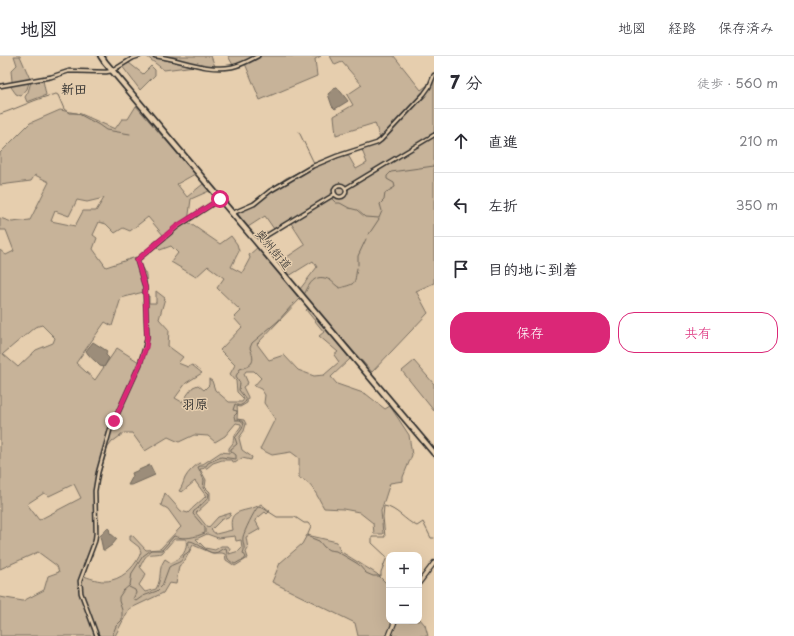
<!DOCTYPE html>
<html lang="ja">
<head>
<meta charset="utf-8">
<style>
  :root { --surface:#fff; --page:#f2f2f3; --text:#2b2b33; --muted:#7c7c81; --line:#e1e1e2; --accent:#db2777 }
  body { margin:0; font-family:"Playpen Sans","Klee One",sans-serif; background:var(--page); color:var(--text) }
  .controls { position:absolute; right:12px; bottom:12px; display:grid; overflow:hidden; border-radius:8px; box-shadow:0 4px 16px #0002 }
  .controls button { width:36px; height:36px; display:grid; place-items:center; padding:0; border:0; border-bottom:1px solid var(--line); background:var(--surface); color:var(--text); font:20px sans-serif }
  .stop { position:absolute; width:12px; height:12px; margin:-9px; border:3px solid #db2777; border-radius:50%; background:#fff }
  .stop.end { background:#db2777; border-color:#fff; box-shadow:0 1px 4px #0008 }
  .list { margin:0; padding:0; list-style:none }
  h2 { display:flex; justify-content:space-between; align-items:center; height:52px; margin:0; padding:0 16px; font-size:17px }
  h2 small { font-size:13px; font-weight:400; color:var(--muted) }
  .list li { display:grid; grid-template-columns:26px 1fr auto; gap:12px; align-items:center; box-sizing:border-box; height:64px; padding:0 16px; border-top:1px solid var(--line) }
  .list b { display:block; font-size:15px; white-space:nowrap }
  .list em { font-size:13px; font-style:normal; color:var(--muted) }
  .actions { display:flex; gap:8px; padding:12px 16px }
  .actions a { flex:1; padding:9px 0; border:1px solid var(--accent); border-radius:16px; text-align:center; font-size:14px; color:var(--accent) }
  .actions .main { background:var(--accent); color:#fff }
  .icon { flex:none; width:22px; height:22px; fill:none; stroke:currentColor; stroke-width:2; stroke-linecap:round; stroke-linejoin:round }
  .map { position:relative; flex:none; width:434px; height:580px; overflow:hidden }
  header { display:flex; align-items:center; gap:24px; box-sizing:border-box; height:56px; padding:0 20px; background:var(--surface); border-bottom:1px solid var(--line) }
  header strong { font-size:19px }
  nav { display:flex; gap:22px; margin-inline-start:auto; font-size:14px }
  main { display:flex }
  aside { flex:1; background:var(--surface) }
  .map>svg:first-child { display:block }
</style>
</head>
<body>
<header>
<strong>地図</strong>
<nav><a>地図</a><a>経路</a><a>保存済み</a></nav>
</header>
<main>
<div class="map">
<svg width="434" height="580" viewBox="0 0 434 580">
  <rect width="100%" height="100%" fill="#e6ceae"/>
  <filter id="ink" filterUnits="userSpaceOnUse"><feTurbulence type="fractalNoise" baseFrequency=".025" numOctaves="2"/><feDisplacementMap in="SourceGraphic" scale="8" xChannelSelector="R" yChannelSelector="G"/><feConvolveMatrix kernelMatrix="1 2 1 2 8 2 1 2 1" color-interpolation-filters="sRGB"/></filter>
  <g filter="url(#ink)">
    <g fill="#c7b399" stroke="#796f62" fill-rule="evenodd">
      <polygon points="14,0 20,0 30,23 27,33 21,40 16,38 11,31 12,25 11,15 17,9"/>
      <polygon points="146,0 211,0 216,13 195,10 164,14"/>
      <polygon points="228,0 321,0 315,3 317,20 260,44 244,5 233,9"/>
      <polygon points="330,0 394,0 421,34 429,28 434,18 434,227 416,235 428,257 372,316 312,249 300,233 317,211 313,205 289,220 278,207 305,189 289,164 274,173 265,160 248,171 237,157 286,122 335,99 348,99 356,113 367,107 362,94 380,83 375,67 336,79 334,60 353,49 347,39 362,29 342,6 335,9"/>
      <polygon points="129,7 143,18 151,10 155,14 155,19 140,34 122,10"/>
      <polygon points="43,24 46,39 27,46 25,41 28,36 31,26"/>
      <path d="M136,50L195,118L177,128L187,141L203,128L209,135L191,143L188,166L220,188L231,180L237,188L239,195L231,211L242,217L250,202L249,199L258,191L300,243L257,288L269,304L284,299L298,314L314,320L324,319L339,306L334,299L338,296L319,280L324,276L306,254L309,252L350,303L331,321L337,328L366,338L385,353L390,350L409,379L412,399L403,421V425L390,427L381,455L383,478H374L373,467L359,456L343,453L324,452C317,440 312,426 299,422V402L291,396L272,399L260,393L275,363L264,347L265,339L261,333L254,330L261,322L254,315H246L244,318L248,327L243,331L248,341L247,347L240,351L237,350C238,355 237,359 237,363L244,364L246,368L244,375L239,382L242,394L252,401L251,404L242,402L235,407L231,404H222L213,407L207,412L200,413L206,424L205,431L210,436V444L196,457L208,472L218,461L231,457L230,460L221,464L211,474L216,478L232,474C227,450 247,458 261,448L270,455L267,458L265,456L255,464L260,473L246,481L248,493L246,496L248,502L235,510L226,504L225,498L222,497H212L193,489L184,506L179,510L176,528L169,527L163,537L129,553L115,580H0V541L23,545L44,534L48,520L59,516L57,510L38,496L0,513V424L1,423V412L0,411V194L6,199L14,195L6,174H0V162L12,166L30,164L49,126L35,119L31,125L0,129V97L30,67L60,54L81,58L115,73L122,63H128ZM104,142L96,155H83L75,170L51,165L55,155L69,160L77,144L87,146ZM148,161L163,179L153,187L160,194L171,190L178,197L171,206L196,221L208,210L224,222L217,232L241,255L234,262L242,271L220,294L235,309L230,318L236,325L237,336L244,343L242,346H229L215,334L212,325L209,323V329L204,334L198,329L193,331L182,346L175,342L186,327L202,317L192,309L188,311L178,307L183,301L168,290L169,274L159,263L165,242L156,235V247H149V240L146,241C147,261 152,289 139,306L117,292L95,324L76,307L105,266L112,270L121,242L147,235L146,219L136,201L106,211L93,193L97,182L93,179L99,166L106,168L115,177L123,172L130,175ZM42,269L55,282L53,287L36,294L18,311L3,298L35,271ZM236,367L241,368V370C237,376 233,380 233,387L229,392V397L221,396L203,408L199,407C194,411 188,416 185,422C183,427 182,431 179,435L182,436L195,425L206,440C200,446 193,451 188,457L181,455L165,437L161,449L168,453L181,471L160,493L146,494L132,479H130V484L139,491L141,496C137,508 125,521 112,524C103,527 92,523 84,520L97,483L98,470L96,437L98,424L108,391L112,386L124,377H132L145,395L168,381L179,386L194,379L208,380L215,386L225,380ZM74,428L81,442L39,464L27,448L44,437L49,440ZM207,478L218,482L235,480L236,485L241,484L242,492L239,495L229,498L230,493L228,490H221L215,494L205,492L196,483ZM174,483H186C188,495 182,502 171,507L165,503C157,514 163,521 156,533L145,536L139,529L146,518L140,511C148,494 147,500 162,497Z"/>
      <polygon points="414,305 434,328 434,355 402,315"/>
      <polygon points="307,479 337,486 340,495 377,518 389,530 389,565 419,565 419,562 425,569 428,580 358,580 355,567 272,526 280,507 302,488"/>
    </g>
    <g fill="#9c8d7a" stroke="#6f665a">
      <polygon points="336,31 337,31 348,45 335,53 332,50 328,38"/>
      <path d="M93,286L107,295L106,299L109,302L104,311L100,310C96,305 89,301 86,295Z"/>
      <polygon points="150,409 155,419 132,429 128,429 133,420 132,417"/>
      <polygon points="107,472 109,472 110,477 117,483 112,489 105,494 103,494 100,480"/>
    </g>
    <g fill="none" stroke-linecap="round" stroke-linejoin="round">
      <g stroke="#6f665a" stroke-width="1">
        <path d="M0,58C19,52 37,42 56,38L58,39L64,53L69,57H77L99,69L106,74L130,78"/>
        <polyline points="299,76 314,107"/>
        <polyline points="331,142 336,147 340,147 349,152 357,154 365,161 379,162 382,155 380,148 384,144 385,137 395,131 394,127 387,123 387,120 391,116 434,110"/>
        <polyline points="369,178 379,163"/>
        <polyline points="358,209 358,200 366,183"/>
        <path d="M305,237C310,226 316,217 330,224C333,226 336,230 340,232C357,227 354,229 357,212"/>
        <path d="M129,531L135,534L136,537L133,543L136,545L143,540L157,535L162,530L169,511C176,506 182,508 184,499C194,493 187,493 189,485C197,485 205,496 214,497C219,497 221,492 226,492C228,501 225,503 235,508L240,505L244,504L246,501L243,497C246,491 242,487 243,481C244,476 254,455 258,451L263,452L277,461H295L304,467H308L311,471L308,478L309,481L319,485L324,491L329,494L336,495L358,508L366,517L373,520H381V516L387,501L372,487V481H385L383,461L384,450C397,452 405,465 417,470L423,466L431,482H434"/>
        <path d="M112,580L116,570L122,564V554L119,545V541L123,535L130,529L132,517L143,500L151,494H162L174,480C185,484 195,481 205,477V472L193,458L194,455C198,453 204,446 208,442L209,438L203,432L204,424L198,411L200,410H206L208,407L221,401L236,403V399L231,395V393L237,388L235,382L242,373L244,367L240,364H235L234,360L237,357V355L233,354L235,348C240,351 242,349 246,345V343L239,334L240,327L236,320L240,313C254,309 255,305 250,292L252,287L278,265L294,247"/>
      </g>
      <defs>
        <g id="minor">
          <path d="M155,0C180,3 206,16 232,11C242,9 250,4 258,0"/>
          <polyline points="0,30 51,21 69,15 106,16 112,15 133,2 139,0"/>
          <circle cx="340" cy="135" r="6"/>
          <polyline points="346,132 434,79"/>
          <polyline points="233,157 254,148 270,135 313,110 337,100 377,87 381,84 424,38 429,31 434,19"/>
          <polyline points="256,186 335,138"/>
          <polyline points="97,580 81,537 80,525 95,485 96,477 95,435 98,417 110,374 140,308 145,291 147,282 145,231 137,204 177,171 220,143"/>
        </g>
        <g id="tertiary">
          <polyline points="419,527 434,507"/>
          <polyline points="389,580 395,565"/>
        </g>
        <polyline id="trunk" points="101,0 105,6 434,397"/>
      </defs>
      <use href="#minor" stroke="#2b2b2b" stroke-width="5.5"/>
      <use href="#tertiary" stroke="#2b2b2b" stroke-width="6"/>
      <use href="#trunk" stroke="#2b2b2b" stroke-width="8"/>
      <use href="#minor" stroke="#e6ceae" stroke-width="2.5"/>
      <use href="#tertiary" stroke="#e6ceae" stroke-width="3.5"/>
      <use href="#trunk" stroke="#e6ceae" stroke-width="4.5"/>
    </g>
  </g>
  <g fill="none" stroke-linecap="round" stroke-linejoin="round" filter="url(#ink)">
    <polyline stroke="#db2777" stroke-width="5" points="114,365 140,308 146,291 147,282 145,231 137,204 177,170 220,143"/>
  </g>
  <g text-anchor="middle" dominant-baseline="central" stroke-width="3" stroke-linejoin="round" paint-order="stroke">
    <g font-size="12" fill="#2b2b2b" stroke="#e6ceae">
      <text transform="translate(274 193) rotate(50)">奥州街道</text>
    </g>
    <g font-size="13" font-weight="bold" fill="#2b2b2b" stroke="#e6ceae">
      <text x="74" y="32">新田</text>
      <text x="195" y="347">羽原</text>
    </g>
  </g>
</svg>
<div class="controls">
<button>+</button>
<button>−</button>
</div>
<div class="stop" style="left:220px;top:143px"></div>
<div class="stop end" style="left:114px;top:365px"></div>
</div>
<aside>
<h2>7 分<small>徒歩 · 560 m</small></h2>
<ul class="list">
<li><svg class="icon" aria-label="ahead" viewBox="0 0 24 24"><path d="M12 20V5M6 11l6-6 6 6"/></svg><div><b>直進</b></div><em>210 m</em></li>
<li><svg class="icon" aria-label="left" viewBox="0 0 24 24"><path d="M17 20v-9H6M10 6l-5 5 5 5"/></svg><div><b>左折</b></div><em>350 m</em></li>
<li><svg class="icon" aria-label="arrive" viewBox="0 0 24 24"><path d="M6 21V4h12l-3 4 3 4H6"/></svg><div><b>目的地に到着</b></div></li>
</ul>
<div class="actions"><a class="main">保存</a><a>共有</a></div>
</aside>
</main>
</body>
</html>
